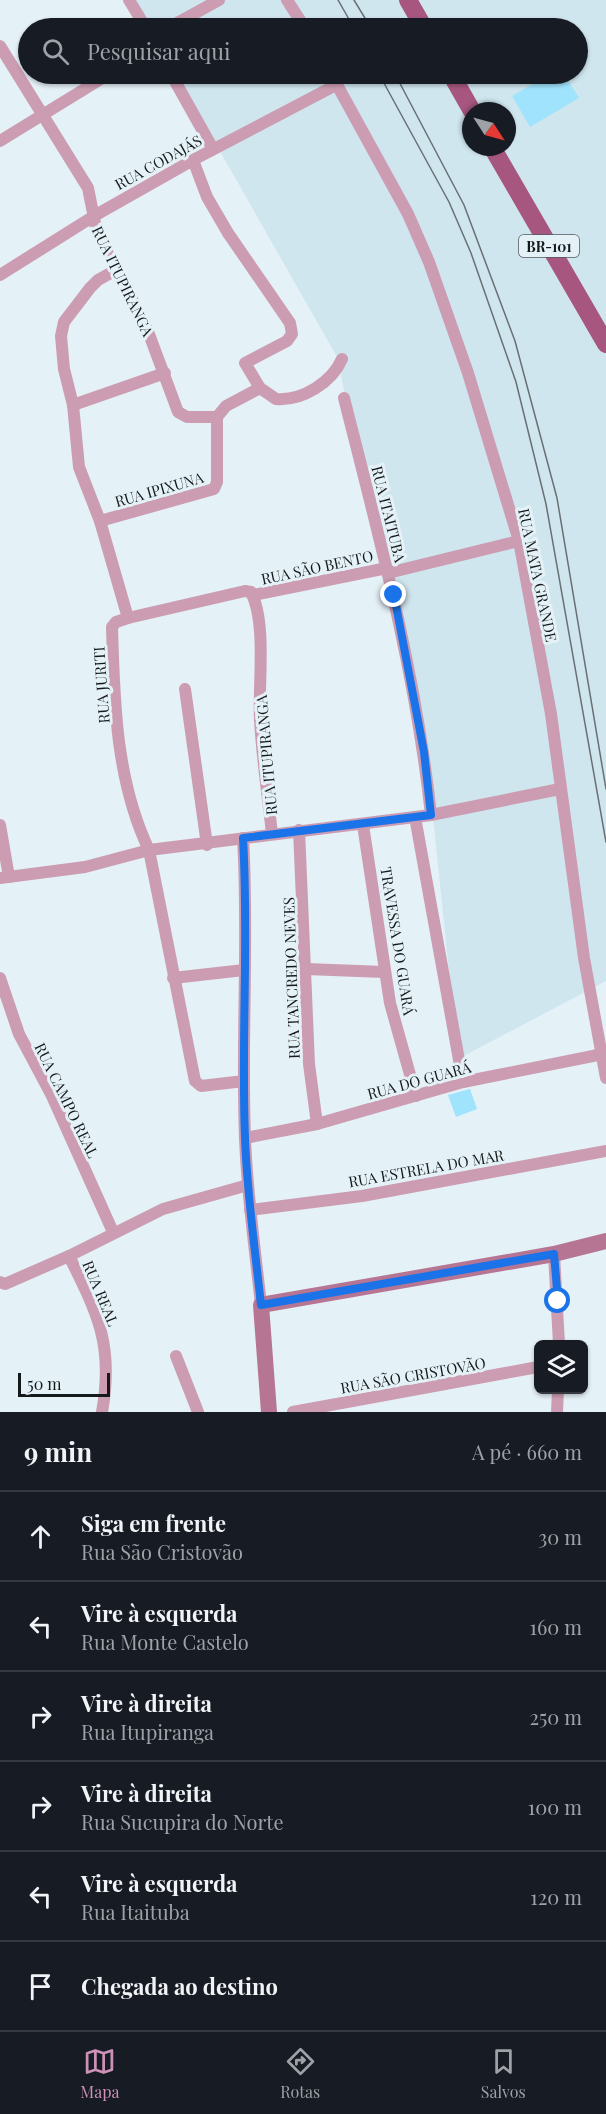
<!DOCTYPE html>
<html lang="pt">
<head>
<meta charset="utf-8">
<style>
  :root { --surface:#171b24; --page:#20242c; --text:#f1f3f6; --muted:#9ea1a6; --line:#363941; --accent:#cc91b7 }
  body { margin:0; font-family:"Playfair Display",serif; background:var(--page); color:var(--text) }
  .controls { position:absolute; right:18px; bottom:18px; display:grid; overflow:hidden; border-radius:9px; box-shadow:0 2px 4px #0004 }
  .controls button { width:54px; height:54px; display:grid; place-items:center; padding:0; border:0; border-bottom:2px solid var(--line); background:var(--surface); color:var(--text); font:30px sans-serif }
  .compass { position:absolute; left:462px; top:102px; width:54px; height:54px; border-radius:50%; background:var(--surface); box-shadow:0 2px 4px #0004; rotate:126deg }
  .scale { position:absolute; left:18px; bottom:15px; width:92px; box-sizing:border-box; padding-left:6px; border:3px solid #14191b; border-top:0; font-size:16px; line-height:21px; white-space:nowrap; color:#14191b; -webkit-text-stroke:4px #e4f1f7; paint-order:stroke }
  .stop { position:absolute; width:18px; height:18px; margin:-14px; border:4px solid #1a73e8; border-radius:50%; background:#fff }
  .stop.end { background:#1a73e8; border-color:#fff; box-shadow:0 2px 6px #0008 }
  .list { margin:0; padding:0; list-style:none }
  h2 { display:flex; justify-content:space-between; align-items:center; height:78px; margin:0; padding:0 24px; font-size:26px }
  h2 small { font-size:20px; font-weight:400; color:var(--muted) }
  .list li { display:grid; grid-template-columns:39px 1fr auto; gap:18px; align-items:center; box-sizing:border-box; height:90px; padding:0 24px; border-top:2px solid var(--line) }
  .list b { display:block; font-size:22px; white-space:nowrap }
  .list p { margin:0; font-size:20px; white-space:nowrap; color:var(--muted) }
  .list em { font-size:20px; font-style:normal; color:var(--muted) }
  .icon { flex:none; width:33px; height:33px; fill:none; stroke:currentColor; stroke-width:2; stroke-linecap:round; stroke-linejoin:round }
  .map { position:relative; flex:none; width:606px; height:1412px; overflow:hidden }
  .search { position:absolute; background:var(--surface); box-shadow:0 2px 4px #0004; left:18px; right:18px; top:18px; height:66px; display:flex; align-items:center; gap:15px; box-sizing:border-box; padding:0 21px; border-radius:33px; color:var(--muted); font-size:22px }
  .sheet { height:618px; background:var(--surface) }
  nav { display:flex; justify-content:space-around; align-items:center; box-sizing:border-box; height:84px; border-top:2px solid var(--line); background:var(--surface); font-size:16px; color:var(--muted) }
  nav a { display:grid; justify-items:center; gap:3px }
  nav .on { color:var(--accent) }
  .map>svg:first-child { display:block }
</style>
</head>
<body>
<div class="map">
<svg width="606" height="1412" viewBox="0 0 606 1412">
  <rect width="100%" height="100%" fill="#e4f1f7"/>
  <path fill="#d0e6ef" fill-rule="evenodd" d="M134,0H606V981L458,1059L431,797L337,357L176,74H578V28H150ZM471,111H507V147H471Z"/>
  <g fill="#a0e3fd">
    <polygon points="550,74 564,74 579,98 530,127 512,96"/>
    <polygon points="470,1089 477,1109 456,1117 448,1095"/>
  </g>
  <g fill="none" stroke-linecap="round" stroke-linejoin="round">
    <g stroke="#cc9db2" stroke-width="12">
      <polyline points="129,0 146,28"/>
      <polyline points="287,0 305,28"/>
      <polyline points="168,28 219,0"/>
      <polyline points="0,46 88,188 97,233 146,326 178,412 187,417 217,417"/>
      <polyline points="171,74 213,149"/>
      <polyline points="331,74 408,214 429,262 468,373 519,541 551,714 584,958 606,1078"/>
      <polyline points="0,141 109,74"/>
      <polyline points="193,160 207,197 228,233 290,323 292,334 287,341 245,363 260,388"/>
      <path d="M116,270L98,280L90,288L64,322L61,336L64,369L73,405L79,467L100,521L128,618L116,622L112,627C114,702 116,781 149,850L195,1081L201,1086L244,1081"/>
      <polyline points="0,275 94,216 193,160 336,85"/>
      <path d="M344,398C379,536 416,673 431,815"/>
      <polyline points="73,405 165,373"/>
      <path d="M100,521L214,489L217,482V417L226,406L260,388L276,399C303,401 332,382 342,359"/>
      <polyline points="388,573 519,541"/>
      <polyline points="253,595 387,568"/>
      <path d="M128,618L245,591L251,592C267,623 258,685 260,720C262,758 268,796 272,834"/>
      <polyline points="185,689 207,845"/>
      <polyline points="415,817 463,1082"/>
      <polyline points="0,825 9,877"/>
      <polyline points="363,825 390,1003 416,1096"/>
      <polyline points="299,830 309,1064 317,1124"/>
      <path d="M243,838C249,938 241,1038 245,1138C247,1194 255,1249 261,1305"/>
      <polyline points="0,878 85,867 149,850 431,815 560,789"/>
      <polyline points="306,969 384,972"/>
      <polyline points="0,978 19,1034 52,1096 113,1232"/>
      <polyline points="173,978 244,970"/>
      <polyline points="245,1138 317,1124 463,1082 603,1054"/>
      <polyline points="250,1210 362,1196 606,1151"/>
      <polyline points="554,1254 559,1344"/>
      <path d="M69,1256C98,1314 114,1346 102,1412"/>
      <polyline points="0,1282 5,1284 69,1256 163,1209 248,1185"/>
      <polyline points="176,1356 198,1412"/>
      <polyline points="293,1412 538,1367"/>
      <polyline points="557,1412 558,1390"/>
    </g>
    <polyline stroke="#b77594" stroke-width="16" points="269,1412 261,1305 554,1254 606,1241"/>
    <g stroke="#a7577f" stroke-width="18">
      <polyline points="408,0 424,28"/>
      <polyline points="451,74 472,111"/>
      <polyline points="492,147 606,344"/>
    </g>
    <g stroke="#687074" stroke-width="1.5">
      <polyline points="338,0 354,28"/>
      <polyline points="354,0 371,28"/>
      <polyline points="379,74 449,202 471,253 516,382 546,504 606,842"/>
      <polyline points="395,74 464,205 515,341 557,498 606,789"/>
    </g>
  </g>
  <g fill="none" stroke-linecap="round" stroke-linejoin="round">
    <path stroke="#1a73e8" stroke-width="8" d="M394,595L424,752L431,815L243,838C249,938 241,1038 245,1138C247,1194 255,1249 261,1305L554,1254L558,1301"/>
  </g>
  <g text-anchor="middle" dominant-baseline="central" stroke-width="6" stroke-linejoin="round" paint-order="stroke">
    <rect fill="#e4f1f7" stroke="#525a5d" stroke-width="1.5" x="519" y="235" width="60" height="22" rx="4.5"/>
    <g font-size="14" font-weight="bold" fill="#14191b">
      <text x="549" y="246">BR-101</text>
    </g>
    <g font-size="15" fill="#14191b" stroke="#e4f1f7">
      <text transform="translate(158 162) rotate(-29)">RUA CODAJÁS</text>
      <text transform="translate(123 281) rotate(64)">RUA ITUPIRANGA</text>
      <text transform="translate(159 489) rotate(-16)">RUA IPIXUNA</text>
      <text transform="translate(389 514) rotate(76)">RUA ITAITUBA</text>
      <text transform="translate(317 567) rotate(-12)">RUA SÃO BENTO</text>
      <text transform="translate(538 575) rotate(78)">RUA MATA GRANDE</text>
      <text transform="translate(101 685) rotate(-94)">RUA JURITI</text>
      <text transform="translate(266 755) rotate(-95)">RUA ITUPIRANGA</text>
      <text transform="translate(398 941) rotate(81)">TRAVESSA DO GUARÁ</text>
      <text transform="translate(291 978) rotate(-92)">RUA TANCREDO NEVES</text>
      <text transform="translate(419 1080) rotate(-15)">RUA DO GUARÁ</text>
      <text transform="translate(67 1100) rotate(64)">RUA CAMPO REAL</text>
      <text transform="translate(426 1168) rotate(-10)">RUA ESTRELA DO MAR</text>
      <text transform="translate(101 1293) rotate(67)">RUA REAL</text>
      <text transform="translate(413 1375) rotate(-10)">RUA SÃO CRISTOVÃO</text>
    </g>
  </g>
</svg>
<div class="controls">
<button><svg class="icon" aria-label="layers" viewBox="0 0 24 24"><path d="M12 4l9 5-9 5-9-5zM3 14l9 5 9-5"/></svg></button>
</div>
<svg class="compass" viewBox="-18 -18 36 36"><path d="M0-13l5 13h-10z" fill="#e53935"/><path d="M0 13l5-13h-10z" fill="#9ea1a6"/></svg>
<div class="scale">50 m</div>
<div class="stop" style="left:558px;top:1301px"></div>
<div class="stop end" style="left:394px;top:595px"></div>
<div class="search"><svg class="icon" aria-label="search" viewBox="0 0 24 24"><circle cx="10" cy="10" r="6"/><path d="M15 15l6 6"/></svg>Pesquisar aqui</div>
</div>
<section class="sheet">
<h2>9 min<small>A pé · 660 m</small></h2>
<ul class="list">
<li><svg class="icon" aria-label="ahead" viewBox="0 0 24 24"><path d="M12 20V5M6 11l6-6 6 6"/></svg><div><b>Siga em frente</b><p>Rua São Cristovão</p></div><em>30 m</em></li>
<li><svg class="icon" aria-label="left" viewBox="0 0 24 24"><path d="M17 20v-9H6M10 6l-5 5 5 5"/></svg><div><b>Vire à esquerda</b><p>Rua Monte Castelo</p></div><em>160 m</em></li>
<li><svg class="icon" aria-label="right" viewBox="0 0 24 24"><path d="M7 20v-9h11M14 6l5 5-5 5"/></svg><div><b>Vire à direita</b><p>Rua Itupiranga</p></div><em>250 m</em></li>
<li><svg class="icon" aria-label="right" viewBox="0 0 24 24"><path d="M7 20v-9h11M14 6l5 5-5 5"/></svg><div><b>Vire à direita</b><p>Rua Sucupira do Norte</p></div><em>100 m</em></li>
<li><svg class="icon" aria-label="left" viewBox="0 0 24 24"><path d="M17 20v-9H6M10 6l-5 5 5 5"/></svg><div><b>Vire à esquerda</b><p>Rua Itaituba</p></div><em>120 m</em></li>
<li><svg class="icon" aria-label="arrive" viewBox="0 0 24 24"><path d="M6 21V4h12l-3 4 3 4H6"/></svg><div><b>Chegada ao destino</b></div></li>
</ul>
</section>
<nav>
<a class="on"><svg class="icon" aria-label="map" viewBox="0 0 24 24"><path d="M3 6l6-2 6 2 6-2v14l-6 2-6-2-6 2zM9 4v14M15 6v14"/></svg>Mapa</a>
<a><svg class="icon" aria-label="directions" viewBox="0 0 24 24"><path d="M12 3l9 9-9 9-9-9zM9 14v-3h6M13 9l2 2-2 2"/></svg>Rotas</a>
<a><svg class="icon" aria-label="saved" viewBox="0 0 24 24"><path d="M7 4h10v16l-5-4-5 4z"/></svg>Salvos</a>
</nav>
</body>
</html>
